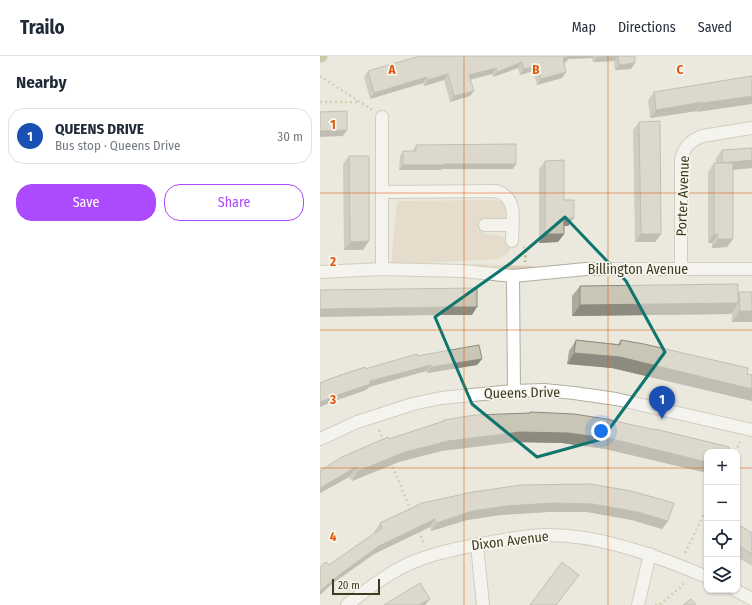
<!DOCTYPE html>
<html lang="en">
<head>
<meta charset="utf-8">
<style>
  :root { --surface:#fff; --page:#f6f6f7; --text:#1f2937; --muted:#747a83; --line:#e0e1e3; --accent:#ac4afd }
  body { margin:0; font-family:"Fira Sans Condensed",sans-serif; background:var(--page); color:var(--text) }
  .controls { position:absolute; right:12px; bottom:12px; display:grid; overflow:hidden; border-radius:8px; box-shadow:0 1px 3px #0004 }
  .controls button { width:36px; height:36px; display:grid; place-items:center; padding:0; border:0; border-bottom:1px solid var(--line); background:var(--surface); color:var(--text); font:20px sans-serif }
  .scale { position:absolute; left:12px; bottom:10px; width:48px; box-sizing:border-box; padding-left:4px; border:2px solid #3b3c1e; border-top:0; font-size:11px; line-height:14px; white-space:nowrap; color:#3b3c1e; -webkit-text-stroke:3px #f8f6ef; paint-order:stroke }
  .you { position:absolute; left:281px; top:375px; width:14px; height:14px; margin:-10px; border:3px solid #fff; border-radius:50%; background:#1a73e8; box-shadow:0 0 0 6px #1a73e833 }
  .badge { display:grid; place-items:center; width:26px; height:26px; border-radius:50%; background:var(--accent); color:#fff; font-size:13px; font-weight:700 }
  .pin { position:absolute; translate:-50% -33px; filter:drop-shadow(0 1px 2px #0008) }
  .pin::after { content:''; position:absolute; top:21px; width:14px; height:12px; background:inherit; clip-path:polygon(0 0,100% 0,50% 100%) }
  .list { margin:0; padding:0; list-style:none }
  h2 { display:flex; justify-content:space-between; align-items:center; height:52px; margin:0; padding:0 16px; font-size:17px }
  h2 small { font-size:13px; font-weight:400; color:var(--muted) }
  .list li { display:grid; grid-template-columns:26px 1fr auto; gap:12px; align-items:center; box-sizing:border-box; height:56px; margin:0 8px 8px; padding:0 8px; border:1px solid var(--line); border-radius:16px }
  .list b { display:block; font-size:15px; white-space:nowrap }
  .list p { margin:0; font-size:13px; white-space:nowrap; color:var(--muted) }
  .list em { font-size:13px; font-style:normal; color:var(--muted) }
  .actions { display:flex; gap:8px; padding:12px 16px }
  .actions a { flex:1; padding:9px 0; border:1px solid var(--accent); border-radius:16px; text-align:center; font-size:14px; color:var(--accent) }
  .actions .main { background:var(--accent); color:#fff }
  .icon { flex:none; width:22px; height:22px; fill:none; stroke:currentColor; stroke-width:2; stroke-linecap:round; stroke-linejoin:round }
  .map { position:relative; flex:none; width:432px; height:549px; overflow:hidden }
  header { display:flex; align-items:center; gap:24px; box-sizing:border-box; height:56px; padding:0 20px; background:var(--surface); border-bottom:1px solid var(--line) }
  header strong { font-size:19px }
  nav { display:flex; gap:22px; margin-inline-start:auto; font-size:14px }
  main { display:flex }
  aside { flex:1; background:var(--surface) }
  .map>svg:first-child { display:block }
</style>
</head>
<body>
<header>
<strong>Trailo</strong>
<nav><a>Map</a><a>Directions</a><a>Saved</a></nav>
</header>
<main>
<aside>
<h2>Nearby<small></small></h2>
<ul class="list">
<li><span class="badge" style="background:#1a4fb4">1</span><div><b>QUEENS DRIVE</b><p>Bus stop · Queens Drive</p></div><em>30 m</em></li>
</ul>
<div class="actions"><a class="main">Save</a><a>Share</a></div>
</aside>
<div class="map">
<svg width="432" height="549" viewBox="0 0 432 549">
  <rect width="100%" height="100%" fill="#ebe9de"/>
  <g fill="#decdb5">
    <path d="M170,144C174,144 179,144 183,147C189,151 189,162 181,165C176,166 169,165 164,165V178C176,179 189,179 191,193C188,199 183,201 177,203L71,209L77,145Z"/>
    <polygon points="153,208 213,210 217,212 195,217 151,210"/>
  </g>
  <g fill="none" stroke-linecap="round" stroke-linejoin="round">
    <defs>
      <g id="minor">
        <polyline points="62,61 62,213"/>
        <path d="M62,136L176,135C199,142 192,165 192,185"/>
        <polyline points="165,169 192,169"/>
        <path d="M361,213V104C364,91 370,85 382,80L432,72"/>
        <polyline points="0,216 62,213 143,215 193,220 266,213 432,213"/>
        <polyline points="193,220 194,335"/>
        <polyline points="0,383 37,366 93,348 121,342 194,335 224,334 254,337 296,343 432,374"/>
        <polyline points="157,489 163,549"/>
        <polyline points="415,534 432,543"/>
        <path d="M27,549C49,532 74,512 101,503C122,495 144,491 166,487C181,485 196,481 211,480C268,474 335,499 387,521"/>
        <polyline points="318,549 330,498"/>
      </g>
      <polyline id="major" points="0,0 1,0"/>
    </defs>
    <use href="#minor" stroke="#afae9d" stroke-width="14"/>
    <use href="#major" stroke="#c4c4bc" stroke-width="14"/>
    <g stroke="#b1b17c" stroke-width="2.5" stroke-dasharray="2 3" stroke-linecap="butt">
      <polyline points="0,20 52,54"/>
      <polyline points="0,46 39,46"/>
      <polyline points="203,191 206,193 205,206"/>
      <polyline points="59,374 64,386"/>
      <polyline points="415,396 420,386"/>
      <polyline points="71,406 91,455"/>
      <polyline points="99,475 104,489"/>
      <polyline points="365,497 387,452"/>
      <polyline points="335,549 339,549 362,530 364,527"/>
    </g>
    <use href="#minor" stroke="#fff" stroke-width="12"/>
    <use href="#major" stroke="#a1a45f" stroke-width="12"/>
  </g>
  <g fill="#adaa9d">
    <polygon points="100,0 315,0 311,13 295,14 294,5 273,6 272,2 248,3 246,6 244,7 246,16 242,22 217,29 213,15 200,19 198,12 173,21 172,18 151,23 150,40 130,46 124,24 104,30 103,27 50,43 44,21 48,15"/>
    <polygon points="432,20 377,56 377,55 330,62 328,44 334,36"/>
    <polygon points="319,66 341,178 335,186 315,186 313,74"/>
    <polygon points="96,89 193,113 122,113 121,114 79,114 80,100 83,95 93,95 93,94"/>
    <polygon points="432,92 432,112 413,114 407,191 392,192 392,187 388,187 388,116 394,107 396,107 396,102 402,94"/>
    <polygon points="29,100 43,194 24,194 23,108"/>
    <polygon points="225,105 244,144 254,162 248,170 244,170 244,178 238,186 219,187 219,113"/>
    <polygon points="260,230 418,238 419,236 432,236 432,266 412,266 412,256 411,258 252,260 252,240"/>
    <polygon points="256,284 298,288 301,284 432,319 432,345 292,312 247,308 249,295"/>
    <polygon points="97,300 162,303 157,309 107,317 106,315 49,331 46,334 17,344 45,313"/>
    <polygon points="210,356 335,374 335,373 409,391 285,393 242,387 193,386 121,395 79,406 32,425 29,421 0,437 0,415 69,383 123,365 124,364 209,357"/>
    <polygon points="153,436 348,465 342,473 312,464 267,456 228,456 180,459 147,464 111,475 110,471 54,498 13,527 9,509 55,477 54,476 60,467"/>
    <polygon points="417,468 432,477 432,510 417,501"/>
  </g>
  <g fill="#8d8b7f">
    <polygon points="248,0 274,0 272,2 248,3 246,6 239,8 243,2"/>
    <polygon points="289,0 298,0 294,5 273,6 277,1"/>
    <polygon points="202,6 198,12 173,21 177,16"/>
    <polygon points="315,7 311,13 295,14 299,9"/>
    <polygon points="217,10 213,15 200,19 204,13"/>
    <polygon points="176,12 172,18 145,25 149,19"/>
    <polygon points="246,16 242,22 217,29 221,23"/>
    <polygon points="128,18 124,24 104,30 108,24"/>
    <polygon points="107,21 103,27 50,43 54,37"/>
    <polygon points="154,35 150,40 130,46 134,40"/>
    <polygon points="432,40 432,48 377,56 383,47"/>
    <polygon points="383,46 377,55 330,62 336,54"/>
    <polygon points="27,74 23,80 0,81 0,75"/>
    <polygon points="432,104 432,112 397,115 402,107"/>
    <polygon points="124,108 196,108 193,113 122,113 121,114 79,114 83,109"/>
    <polygon points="244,162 254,162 248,170 238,170"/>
    <polygon points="225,178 244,178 238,186 219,187"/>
    <polygon points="321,178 341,178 335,186 315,186"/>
    <polygon points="394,178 398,178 392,187 388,187"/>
    <polygon points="398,183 413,183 407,191 392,192"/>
    <polygon points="49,185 43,194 24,194 30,186"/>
    <polygon points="418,247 411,258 252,260 260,249"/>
    <polygon points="123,251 157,251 152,259 117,259 0,261 0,253"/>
    <polygon points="420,255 432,255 432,266 412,266"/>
    <polygon points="254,297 300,301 432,333 432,345 292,312 247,308"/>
    <polygon points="162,303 157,309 107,317 111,311"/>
    <polygon points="111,309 106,315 49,331 46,334 17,344 0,351 0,346 50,325"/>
    <polygon points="200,376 248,377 292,383 387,406 387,417 285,393 242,387 193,386 121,395 79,406 32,425 38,415 85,396 128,385"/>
    <polygon points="36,411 29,421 0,437 0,432"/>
    <polygon points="233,447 273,448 318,456 348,465 342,473 312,464 267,456 228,456 180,459 147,464 111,475 117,467 152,455 186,450"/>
    <polygon points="115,463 110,471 54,498 13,527 0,539 0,535 19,519 59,490"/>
    <polygon points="110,543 105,549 99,549"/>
  </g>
  <g fill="#c9c6b6" stroke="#8d8b7f">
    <polygon points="100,0 250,0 243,2 246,16 221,23 217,10 204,13 202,6 177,16 176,12 149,19 154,35 134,40 128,18 108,24 107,21 54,37 48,15"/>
    <polygon points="298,0 315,0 315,7 299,9"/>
    <polygon points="432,20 432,40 383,47 383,46 336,54 334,36"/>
    <polygon points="27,55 27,74 0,75 0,56"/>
    <polygon points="340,65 341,178 321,178 319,66"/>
    <polygon points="196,88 196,108 124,108 124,109 83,109 83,95 96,95 96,89"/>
    <polygon points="432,92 432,104 402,107 402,94"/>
    <polygon points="29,100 49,100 49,185 30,186"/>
    <polygon points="244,104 244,144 254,144 254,162 244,162 244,178 225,178 225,105"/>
    <polygon points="394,107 413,107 413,183 398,183 398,178 394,178"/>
    <polygon points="418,228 418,247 260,249 260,230"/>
    <polygon points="157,232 157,251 123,251 0,253 0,234"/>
    <polygon points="419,236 432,236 432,255 420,255"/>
    <polygon points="256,284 300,289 301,284 324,288 428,312 427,318 432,319 432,333 300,301 254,297"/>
    <polygon points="159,289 162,303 111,311 111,309 50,325 50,328 21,338 0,346 0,327 12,322 45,311 45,313 97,298 97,300"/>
    <polygon points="210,356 254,358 286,363 335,374 335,373 409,391 408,396 387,396 387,406 292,383 248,377 200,376 128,385 85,396 38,415 36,411 0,432 0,415 22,401 68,381 69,383 124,365 124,364 155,359 210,357"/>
    <polygon points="270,428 311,435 354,447 348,465 318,456 273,448 233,447 186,450 152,455 117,467 115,463 59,490 19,519 0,535 0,511 6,506 9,509 62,472 60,467 102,447 153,436 201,429"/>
    <polygon points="417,468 432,477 432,498 417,489"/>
    <polygon points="242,506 259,519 236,549 210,549"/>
    <polygon points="100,527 110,543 99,549 64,549"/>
    <polygon points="371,543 376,549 363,549"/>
  </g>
  <path d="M0 0H432V549H0ZM245,161L306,225L345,296L282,383L217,401L152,348L115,261L191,207Z" fill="#ebe9de" fill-opacity=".55" fill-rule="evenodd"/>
  <path fill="none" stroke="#0f766e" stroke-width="3" stroke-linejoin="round" d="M245,161L306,225L345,296L282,383L217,401L152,348L115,261L191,207Z"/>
  <path fill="none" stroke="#df580d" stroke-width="1" stroke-opacity="0.55" d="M144,0V549M288,0V549M0,137H432M0,274H432M0,412H387M417,412H432"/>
  <g text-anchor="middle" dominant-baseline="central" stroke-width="3.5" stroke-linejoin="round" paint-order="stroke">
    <g font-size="14" fill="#3b3c1e" stroke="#f8f6ef">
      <text transform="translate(363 140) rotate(-88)">Porter Avenue</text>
      <text x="318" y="213">Billington Avenue</text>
      <text transform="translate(202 337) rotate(-1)">Queens Drive</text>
      <text transform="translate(190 485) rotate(-7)">Dixon Avenue</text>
    </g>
  </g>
  <g font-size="13" text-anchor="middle" font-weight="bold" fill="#df580d" stroke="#f8f6ef" stroke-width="3.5" stroke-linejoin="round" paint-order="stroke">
    <text x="72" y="18">A</text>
    <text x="216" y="18">B</text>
    <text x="360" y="18">C</text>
    <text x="13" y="73">1</text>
    <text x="13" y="210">2</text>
    <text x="13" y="348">3</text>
    <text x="13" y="485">4</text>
  </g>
</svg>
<div class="controls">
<button>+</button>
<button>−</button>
<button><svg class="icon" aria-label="locate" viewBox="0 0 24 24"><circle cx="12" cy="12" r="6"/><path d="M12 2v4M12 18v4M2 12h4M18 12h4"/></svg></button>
<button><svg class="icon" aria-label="layers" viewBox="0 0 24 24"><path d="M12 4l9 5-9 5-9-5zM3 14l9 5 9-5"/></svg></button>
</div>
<div class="scale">20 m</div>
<div class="you"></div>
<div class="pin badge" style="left:342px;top:363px;background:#1a4fb4">1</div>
</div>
</main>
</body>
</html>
